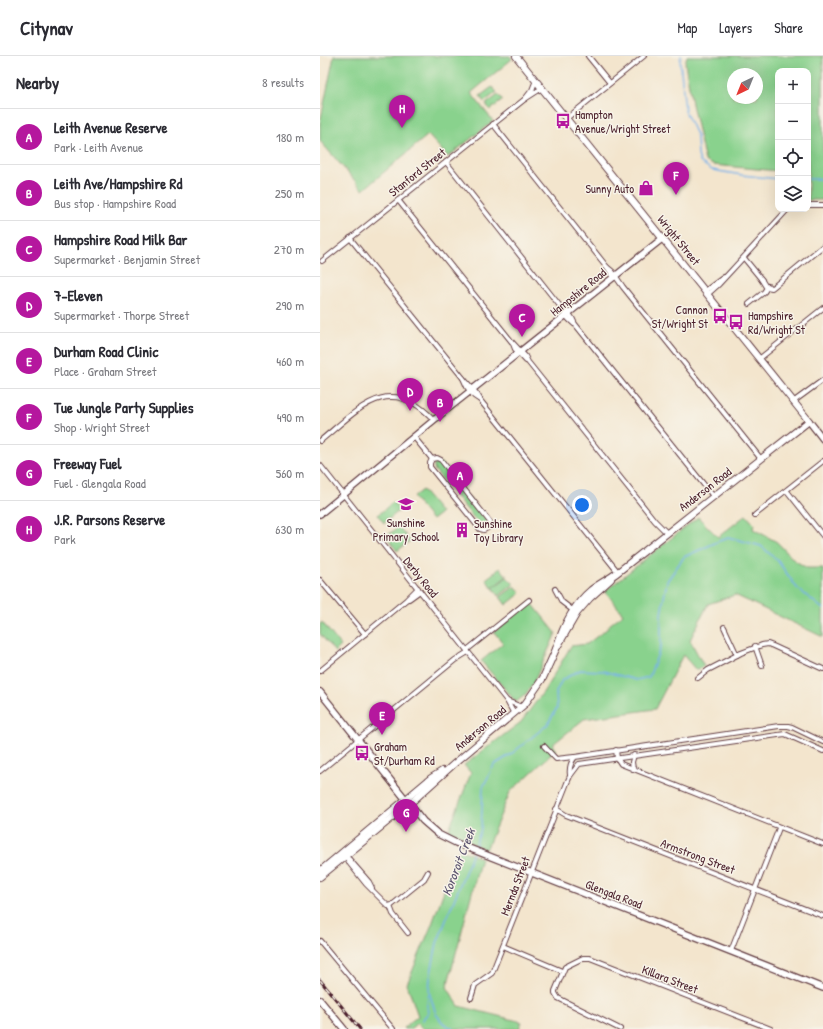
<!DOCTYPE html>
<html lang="en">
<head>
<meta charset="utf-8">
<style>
  :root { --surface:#fff; --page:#f2f2f3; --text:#2b2b33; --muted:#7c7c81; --line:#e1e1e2; --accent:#b5179e }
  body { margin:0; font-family:"Patrick Hand",sans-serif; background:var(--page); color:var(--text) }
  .controls { position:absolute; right:12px; top:12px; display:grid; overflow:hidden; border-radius:8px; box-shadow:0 4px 16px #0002 }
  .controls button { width:36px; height:36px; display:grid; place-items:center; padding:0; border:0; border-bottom:1px solid var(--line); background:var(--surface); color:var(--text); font:20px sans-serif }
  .compass { position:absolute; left:407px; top:12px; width:36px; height:36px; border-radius:50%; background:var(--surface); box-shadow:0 4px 16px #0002; rotate:223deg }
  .you { position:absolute; left:262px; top:449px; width:14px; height:14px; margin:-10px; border:3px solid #fff; border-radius:50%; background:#1a73e8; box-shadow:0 0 0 6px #1a73e833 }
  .badge { display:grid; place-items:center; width:26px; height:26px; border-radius:50%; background:var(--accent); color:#fff; font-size:13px; font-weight:700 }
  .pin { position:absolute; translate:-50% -33px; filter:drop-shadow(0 1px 2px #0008) }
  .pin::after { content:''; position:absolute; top:21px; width:14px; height:12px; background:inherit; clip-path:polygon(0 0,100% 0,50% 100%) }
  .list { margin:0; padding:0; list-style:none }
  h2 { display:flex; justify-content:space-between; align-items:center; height:52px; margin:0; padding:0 16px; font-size:17px }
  h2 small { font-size:13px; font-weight:400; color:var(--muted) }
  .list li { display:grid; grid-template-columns:26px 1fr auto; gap:12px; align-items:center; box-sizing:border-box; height:56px; padding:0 16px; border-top:1px solid var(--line) }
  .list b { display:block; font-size:15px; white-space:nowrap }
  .list p { margin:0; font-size:13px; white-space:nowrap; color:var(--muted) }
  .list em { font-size:13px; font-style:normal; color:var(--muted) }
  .icon { flex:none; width:22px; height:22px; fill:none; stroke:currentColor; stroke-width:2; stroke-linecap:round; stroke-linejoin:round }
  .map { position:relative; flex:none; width:503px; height:973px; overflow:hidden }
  header { display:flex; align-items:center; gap:24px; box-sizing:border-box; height:56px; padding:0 20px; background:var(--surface); border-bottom:1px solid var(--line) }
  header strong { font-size:19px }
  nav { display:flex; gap:22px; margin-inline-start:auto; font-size:14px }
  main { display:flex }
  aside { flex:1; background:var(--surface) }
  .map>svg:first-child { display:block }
</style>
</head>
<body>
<header>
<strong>Citynav</strong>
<nav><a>Map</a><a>Layers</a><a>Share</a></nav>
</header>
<main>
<aside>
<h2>Nearby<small>8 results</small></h2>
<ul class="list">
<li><span class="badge">A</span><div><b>Leith Avenue Reserve</b><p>Park · Leith Avenue</p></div><em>180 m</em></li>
<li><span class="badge">B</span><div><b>Leith Ave/Hampshire Rd</b><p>Bus stop · Hampshire Road</p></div><em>250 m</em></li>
<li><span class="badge">C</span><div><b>Hampshire Road Milk Bar</b><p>Supermarket · Benjamin Street</p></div><em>270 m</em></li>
<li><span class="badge">D</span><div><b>7-Eleven</b><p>Supermarket · Thorpe Street</p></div><em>290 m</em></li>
<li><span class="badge">E</span><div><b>Durham Road Clinic</b><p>Place · Graham Street</p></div><em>460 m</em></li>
<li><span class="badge">F</span><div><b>Tue Jungle Party Supplies</b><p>Shop · Wright Street</p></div><em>490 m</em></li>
<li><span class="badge">G</span><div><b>Freeway Fuel</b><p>Fuel · Glengala Road</p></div><em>560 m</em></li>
<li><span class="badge">H</span><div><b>J.R. Parsons Reserve</b><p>Park</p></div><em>630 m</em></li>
</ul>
</aside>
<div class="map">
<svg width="503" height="973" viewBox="0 0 503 973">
  <rect width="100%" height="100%" fill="#f7f3e8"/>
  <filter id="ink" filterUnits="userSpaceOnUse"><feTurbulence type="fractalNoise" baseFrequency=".025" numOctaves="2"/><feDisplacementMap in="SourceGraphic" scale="8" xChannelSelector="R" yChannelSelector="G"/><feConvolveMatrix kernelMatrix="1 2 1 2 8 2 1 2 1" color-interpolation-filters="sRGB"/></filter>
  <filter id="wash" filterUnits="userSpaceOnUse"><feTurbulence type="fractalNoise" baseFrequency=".012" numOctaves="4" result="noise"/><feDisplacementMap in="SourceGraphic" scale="16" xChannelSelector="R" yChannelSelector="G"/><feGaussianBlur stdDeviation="0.9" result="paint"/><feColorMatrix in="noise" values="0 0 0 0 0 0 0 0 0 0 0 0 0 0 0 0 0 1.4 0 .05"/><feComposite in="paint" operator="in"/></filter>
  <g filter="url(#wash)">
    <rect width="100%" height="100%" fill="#f3e5cd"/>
    <g fill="#89d28d" stroke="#6a785c" fill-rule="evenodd">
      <polygon points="14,0 190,0 192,3 151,37 173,65 128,101 108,79 43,134 0,85 0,67"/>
      <path d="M367,0H503V144H488V15H458V115L393,109L385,105L372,48L365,7ZM413,18H437V42H413Z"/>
      <polygon points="172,31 177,36 164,46 160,40"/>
      <polygon points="178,39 183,44 170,54 166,48"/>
      <polygon points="116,406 121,407 168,466 167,470 164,472 161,471 114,413 114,408"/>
      <polygon points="102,434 121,457 112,464 93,441"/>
      <polygon points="73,446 80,454 64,467 58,459"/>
      <polygon points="426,459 434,468 433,473 457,486 474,504 487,512 503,512 503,581 415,539 388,548 370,584 384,610 376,614 363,599 335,653 264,663 232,689 236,694 190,736 166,794 128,776 151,717 144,709 201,666 224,635 251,590 267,588 288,572 288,570 303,558 285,535 378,461 398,481"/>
      <polygon points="79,471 90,485 77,495 66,480"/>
      <polygon points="180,512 187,520 172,532 166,523"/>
      <polygon points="187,521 194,528 179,540 173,532"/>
      <polygon points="195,530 201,537 186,549 180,541"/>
      <polygon points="211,546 236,577 213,628 205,639 196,646 161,605 183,587 174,576"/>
      <polygon points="2,566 21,590 15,596 0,578 0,568"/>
      <polygon points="139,793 161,802 127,931 139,950 202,966 199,973 103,973 97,967 90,973 84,973 83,972 98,960 87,928 112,868"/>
    </g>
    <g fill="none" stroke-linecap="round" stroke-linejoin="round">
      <g stroke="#78b2e9" stroke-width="1.5">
        <polyline points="361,0 360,5 365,55 377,81 378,99 380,106 392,114 422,119 458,123"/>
        <polyline points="488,123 503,123"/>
        <polyline points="154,793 161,773 163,731 174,709 190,699 227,669 237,652 236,636 242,624 260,614 283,615 316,624 329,621 341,590 341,558 347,525 364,501 408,481 441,490 458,505 477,532 503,553"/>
        <polyline points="102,964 108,957 107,950 108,939"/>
        <polyline points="133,973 123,967 116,958 109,936 110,922 117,887 153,796"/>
      </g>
    </g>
  </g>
  <g filter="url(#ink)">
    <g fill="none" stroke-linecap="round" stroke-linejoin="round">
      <defs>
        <g id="street">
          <polyline points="268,0 290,27"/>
          <polyline points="205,43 222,32"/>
          <polyline points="247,62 324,0"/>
          <polyline points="173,68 287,211 294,222"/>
          <path d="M126,106L240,250C243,257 248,263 254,268"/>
          <polyline points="78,144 192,286 205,300 208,306 335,465 347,477"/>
          <polyline points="488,149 503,149"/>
          <polyline points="30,182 143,322 157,338 160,343"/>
          <polyline points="424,202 442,224"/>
          <polyline points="2,205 205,43 212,34 216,24"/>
          <polyline points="287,211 292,215 303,231 441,403"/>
          <polyline points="441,223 446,231 452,232 503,190"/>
          <polyline points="385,235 404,221"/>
          <polyline points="388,238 399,228 468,153"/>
          <polyline points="429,248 444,236 448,230"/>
          <path d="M240,250C247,254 252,260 255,268L393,440"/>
          <polyline points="193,288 195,293 206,305"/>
          <polyline points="439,303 503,252"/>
          <polyline points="143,322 147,331 154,340 160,344 298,516"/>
          <polyline points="473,346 503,324"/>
          <polyline points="94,381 112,403"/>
          <path d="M0,385C39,353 69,316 114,364"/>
          <polygon points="117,402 121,404 170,466 171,470 164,474 160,473 110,411 110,407 112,403"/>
          <polyline points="0,409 187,645 194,658"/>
          <polyline points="467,435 503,480"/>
          <polyline points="435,459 503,405"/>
          <polyline points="0,524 45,578"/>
          <polyline points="235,533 242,546 255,556"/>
          <polyline points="89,543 100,535"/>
          <polyline points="404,571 417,599"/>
          <polyline points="435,590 442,610"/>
          <polyline points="147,594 209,544"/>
          <polyline points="0,615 86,544 98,532"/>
          <polyline points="378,622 388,614 421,597 442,589 448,588 453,590 503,613"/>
          <polyline points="187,645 202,651"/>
          <polyline points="224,690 236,703 254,701"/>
          <polyline points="296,694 297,702 301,708 503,788"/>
          <polyline points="313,713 312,706 314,699"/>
          <polyline points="0,715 135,604 148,596"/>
          <path d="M250,719C249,712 250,707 255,701L459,670H468L472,671L503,686"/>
          <polyline points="236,753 246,759 503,860"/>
          <polyline points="26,800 30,808 46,828 68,850 72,849 104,823 108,816"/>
          <polyline points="29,803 49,826 52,832"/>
          <polyline points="70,850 73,858 88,877"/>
          <polyline points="0,885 73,973"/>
          <polyline points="183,890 242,915"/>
          <polyline points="411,895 459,772"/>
          <polyline points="151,942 155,929 172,917 247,727 250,720 259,708 465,678 503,695"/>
          <polyline points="300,973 238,942 235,937 235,935 245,911 263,902 270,902 451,973"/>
        </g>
        <g id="secondary">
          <polyline points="489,365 503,383"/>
          <polyline points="0,458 114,364 343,182"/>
          <polyline points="0,636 103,765 118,778 136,787 503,932"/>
          <polyline points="0,944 24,973"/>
        </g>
        <g id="primary">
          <path d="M196,0L489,365L298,516C289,523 280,527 271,534C253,549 243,570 236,593"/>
          <polyline points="0,815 111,722 122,715"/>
          <polyline points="0,821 94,744 135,707 205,648 223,622 236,593 257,557 270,542 291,523"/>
        </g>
      </defs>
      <use href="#street" stroke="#633d43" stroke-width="6"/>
      <use href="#secondary" stroke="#633d43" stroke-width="8"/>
      <use href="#primary" stroke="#633d43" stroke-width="8"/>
      <use href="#street" stroke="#fff" stroke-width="4"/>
      <use href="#secondary" stroke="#fff" stroke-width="5.5"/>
      <use href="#primary" stroke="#fff" stroke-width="6"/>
      <defs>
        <polyline id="rail" points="0,924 40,973"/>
      </defs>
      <use href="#rail" stroke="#4a1f2b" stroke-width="3"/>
      <use href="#rail" stroke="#f7f3e8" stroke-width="1.5" stroke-dasharray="4.5" stroke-linecap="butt"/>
    </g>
  </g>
  <defs>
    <symbol id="bus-bare" viewBox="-9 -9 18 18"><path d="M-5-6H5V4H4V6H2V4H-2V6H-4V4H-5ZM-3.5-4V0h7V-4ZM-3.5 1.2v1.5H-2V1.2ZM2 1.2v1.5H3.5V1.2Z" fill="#b5179e" stroke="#f7f3e8" stroke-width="2.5" paint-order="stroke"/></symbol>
    <symbol id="shop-bare" viewBox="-9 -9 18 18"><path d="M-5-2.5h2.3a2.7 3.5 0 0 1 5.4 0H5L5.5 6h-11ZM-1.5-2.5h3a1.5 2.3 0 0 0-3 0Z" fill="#b5179e" stroke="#f7f3e8" stroke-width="2.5" paint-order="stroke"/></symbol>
    <symbol id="school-bare" viewBox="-9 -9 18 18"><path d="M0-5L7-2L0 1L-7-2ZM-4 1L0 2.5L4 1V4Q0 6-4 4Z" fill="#b5179e" stroke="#f7f3e8" stroke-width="2.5" paint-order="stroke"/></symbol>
    <symbol id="building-bare" viewBox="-9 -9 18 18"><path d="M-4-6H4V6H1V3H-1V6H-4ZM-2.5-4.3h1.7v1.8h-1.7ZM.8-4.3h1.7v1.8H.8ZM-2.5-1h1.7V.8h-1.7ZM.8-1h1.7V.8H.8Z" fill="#b5179e" stroke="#f7f3e8" stroke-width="2.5" paint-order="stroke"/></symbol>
  </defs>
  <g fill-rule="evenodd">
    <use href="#bus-bare" x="232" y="54" width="22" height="22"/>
    <use href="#shop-bare" x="315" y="121" width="22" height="22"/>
    <use href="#bus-bare" x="389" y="249" width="22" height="22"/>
    <use href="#bus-bare" x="405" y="255" width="22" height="22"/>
    <use href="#school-bare" x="75" y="437" width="22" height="22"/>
    <use href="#building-bare" x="131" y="463" width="22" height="22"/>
    <use href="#bus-bare" x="31" y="686" width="22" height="22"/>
  </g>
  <g text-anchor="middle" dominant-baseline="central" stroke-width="3" stroke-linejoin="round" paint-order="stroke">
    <g font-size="12" fill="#4a1f2b" stroke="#f7f3e8" text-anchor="start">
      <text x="255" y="58">Hampton<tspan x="255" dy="14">Avenue/Wright Street</tspan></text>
      <text x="314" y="132" text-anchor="end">Sunny Auto</text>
      <text x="388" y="253" text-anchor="end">Cannon<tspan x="388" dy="14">St/Wright St</tspan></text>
      <text x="428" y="259">Hampshire<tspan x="428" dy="14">Rd/Wright St</tspan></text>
      <text x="86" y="466" text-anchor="middle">Sunshine<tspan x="86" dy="14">Primary School</tspan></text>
      <text x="154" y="467">Sunshine<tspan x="154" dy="14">Toy Library</tspan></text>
      <text x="54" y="690">Graham<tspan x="54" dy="14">St/Durham Rd</tspan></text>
    </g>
    <g font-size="12" fill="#4a1f2b" stroke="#f7f3e8">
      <text transform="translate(97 116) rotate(-39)">Stanford Street</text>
      <text transform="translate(359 184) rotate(51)">Wright Street</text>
      <text transform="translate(258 236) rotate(-39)">Hampshire Road</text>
      <text transform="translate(385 433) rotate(-38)">Anderson Road</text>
      <text transform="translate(101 521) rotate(51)">Derby Road</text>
      <text transform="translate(160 672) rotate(-40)">Anderson Road</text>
      <text transform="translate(378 800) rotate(21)">Armstrong Street</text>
      <text transform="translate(195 830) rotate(-69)">Mernda Street</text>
      <text transform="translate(294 838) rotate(21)">Glengala Road</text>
      <text transform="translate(350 923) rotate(21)">Killara Street</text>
    </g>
    <g font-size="13" font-style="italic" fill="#5a526e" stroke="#f7f3e8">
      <text transform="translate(138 806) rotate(-69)">Kororoit Creek</text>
    </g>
  </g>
</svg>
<div class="controls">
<button>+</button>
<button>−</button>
<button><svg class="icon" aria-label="locate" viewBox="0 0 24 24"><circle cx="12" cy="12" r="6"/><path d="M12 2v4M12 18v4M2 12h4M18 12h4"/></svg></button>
<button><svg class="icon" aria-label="layers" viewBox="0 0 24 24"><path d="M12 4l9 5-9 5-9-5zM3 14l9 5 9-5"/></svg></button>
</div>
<svg class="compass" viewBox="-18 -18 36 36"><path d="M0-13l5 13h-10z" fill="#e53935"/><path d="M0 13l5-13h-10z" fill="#7c7c81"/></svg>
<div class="you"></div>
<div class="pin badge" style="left:140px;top:439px">A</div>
<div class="pin badge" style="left:120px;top:366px">B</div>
<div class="pin badge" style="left:202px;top:281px">C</div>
<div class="pin badge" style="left:90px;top:355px">D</div>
<div class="pin badge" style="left:62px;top:679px">E</div>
<div class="pin badge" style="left:356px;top:139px">F</div>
<div class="pin badge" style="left:86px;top:776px">G</div>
<div class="pin badge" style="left:82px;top:72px">H</div>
</div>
</main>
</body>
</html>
